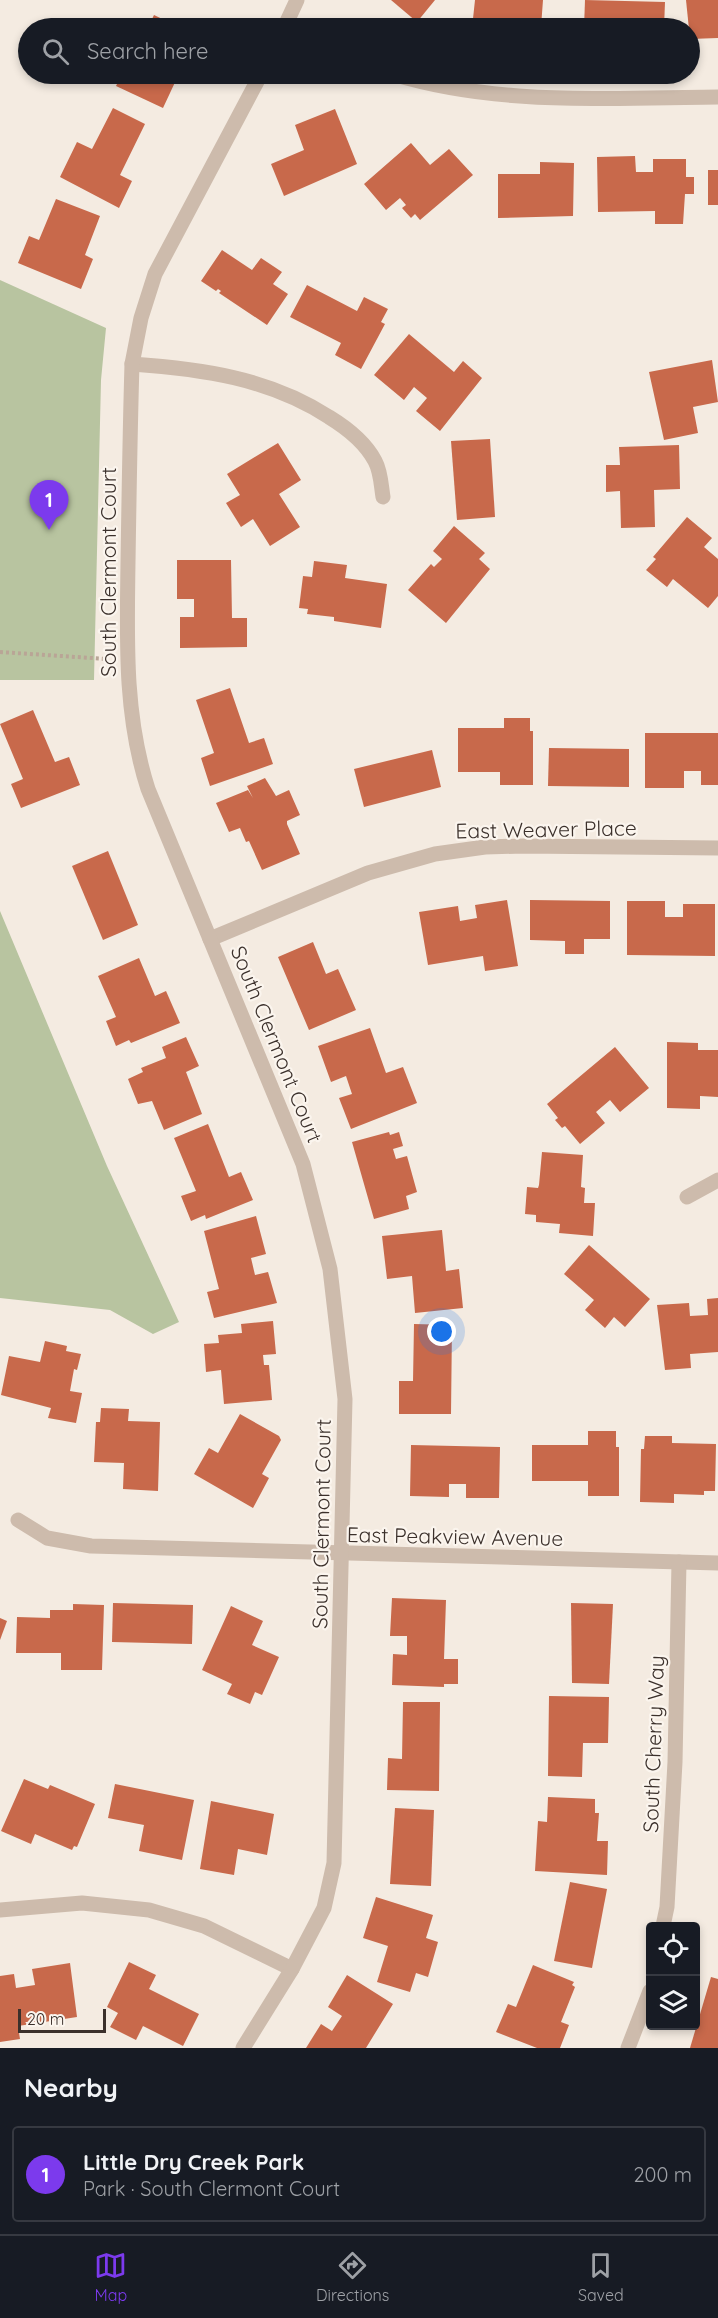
<!DOCTYPE html>
<html lang="en">
<head>
<meta charset="utf-8">
<style>
  :root { --surface:#171b24; --page:#20242c; --text:#f1f3f6; --muted:#9ea1a6; --line:#363941; --accent:#7c3aed }
  body { margin:0; font-family:Quicksand,sans-serif; background:var(--page); color:var(--text) }
  .controls { position:absolute; right:18px; bottom:18px; display:grid; overflow:hidden; border-radius:6px; box-shadow:0 3px 9px #0003 }
  .controls button { width:54px; height:54px; display:grid; place-items:center; padding:0; border:0; border-bottom:2px solid var(--line); background:var(--surface); color:var(--text); font:30px sans-serif }
  .scale { position:absolute; left:18px; bottom:15px; width:88px; box-sizing:border-box; padding-left:6px; border:3px solid #3b302b; border-top:0; font-size:16px; line-height:21px; white-space:nowrap; color:#3b302b; -webkit-text-stroke:4px #fbf5ee; paint-order:stroke }
  .you { position:absolute; left:442px; top:1332px; width:21px; height:21px; margin:-15px; border:4px solid #fff; border-radius:50%; background:#1a73e8; box-shadow:0 0 0 9px #1a73e833 }
  .badge { display:grid; place-items:center; width:39px; height:39px; border-radius:50%; background:var(--accent); color:#fff; font-size:20px; font-weight:700 }
  .pin { position:absolute; translate:-50% -50px; filter:drop-shadow(0 2px 3px #0008) }
  .pin::after { content:''; position:absolute; top:32px; width:21px; height:18px; background:inherit; clip-path:polygon(0 0,100% 0,50% 100%) }
  .list { margin:0; padding:0; list-style:none }
  h2 { display:flex; justify-content:space-between; align-items:center; height:78px; margin:0; padding:0 24px; font-size:26px }
  h2 small { font-size:20px; font-weight:400; color:var(--muted) }
  .list li { display:grid; grid-template-columns:39px 1fr auto; gap:18px; align-items:center; box-sizing:border-box; height:96px; margin:0 12px 12px; padding:0 12px; border:2px solid var(--line); border-radius:6px }
  .list b { display:block; font-size:22px; white-space:nowrap }
  .list p { margin:0; font-size:20px; white-space:nowrap; color:var(--muted) }
  .list em { font-size:20px; font-style:normal; color:var(--muted) }
  .icon { flex:none; width:33px; height:33px; fill:none; stroke:currentColor; stroke-width:2; stroke-linecap:round; stroke-linejoin:round }
  .map { position:relative; flex:none; width:718px; height:2048px; overflow:hidden }
  .search { position:absolute; background:var(--surface); box-shadow:0 3px 9px #0003; left:18px; right:18px; top:18px; height:66px; display:flex; align-items:center; gap:15px; box-sizing:border-box; padding:0 21px; border-radius:33px; color:var(--muted); font-size:22px }
  .sheet { height:186px; background:var(--surface) }
  nav { display:flex; justify-content:space-around; align-items:center; box-sizing:border-box; height:84px; border-top:2px solid var(--line); background:var(--surface); font-size:16px; color:var(--muted) }
  nav a { display:grid; justify-items:center; gap:3px }
  nav .on { color:var(--accent) }
  .map>svg:first-child { display:block }
</style>
</head>
<body>
<div class="map">
<svg width="718" height="2048" viewBox="0 0 718 2048">
  <rect width="100%" height="100%" fill="#f4ebe1"/>
  <g fill="#b8c4a0">
    <polygon points="0,280 106,328 101,380 94,680 0,680"/>
    <polygon points="0,911 107,1166 179,1322 153,1334 110,1310 0,1298"/>
  </g>
  <g fill="#c8694b">
    <polygon points="391,0 435,0 417,22"/>
    <polygon points="475,0 543,0 541,27 511,25 511,28 472,28"/>
    <polygon points="585,0 665,2 664,28 584,28"/>
    <polygon points="686,0 718,0 718,38 690,39"/>
    <polygon points="154,15 177,26 176,28 131,28 135,21 148,27"/>
    <polygon points="122,74 173,74 177,78 163,108 116,86"/>
    <polygon points="113,108 145,124 120,175 132,181 119,208 60,177 77,142 92,149"/>
    <polygon points="335,109 357,164 284,196 271,164 304,150 295,125"/>
    <polygon points="411,143 430,165 449,149 473,175 420,220 415,214 411,218 402,208 406,205 400,198 386,210 364,184"/>
    <polygon points="635,156 636,172 653,172 653,159 686,159 686,177 694,177 694,194 685,194 683,224 655,224 655,211 598,212 597,157"/>
    <polygon points="540,162 574,163 573,216 498,218 498,174 540,174"/>
    <rect x="708" y="170" width="10" height="35"/>
    <polygon points="56,199 100,216 85,255 93,259 81,289 18,263 29,236 39,240"/>
    <polygon points="222,250 252,270 261,258 282,272 273,284 288,294 267,325 219,293 221,291 218,289 216,291 201,281"/>
    <polygon points="307,285 357,311 364,297 388,309 381,322 385,324 361,369 335,355 341,343 290,317"/>
    <polygon points="409,334 454,372 463,361 482,378 440,431 416,411 427,398 414,387 404,400 374,375"/>
    <polygon points="712,360 718,402 693,407 698,433 664,440 649,372"/>
    <polygon points="490,439 495,517 457,520 451,441"/>
    <polygon points="278,443 301,480 279,494 300,527 270,546 253,519 241,527 226,503 240,495 227,474"/>
    <polygon points="679,445 680,489 654,490 655,527 621,528 620,491 606,492 606,465 620,465 619,447"/>
    <polygon points="687,517 712,538 704,547 718,559 718,596 708,608 673,579 667,587 646,570 656,559 653,557"/>
    <polygon points="454,526 485,553 479,559 490,569 446,623 408,590 431,564 434,567 442,559 433,551"/>
    <polygon points="177,560 231,560 232,618 247,618 247,647 180,648 180,617 194,617 194,599 177,599"/>
    <polygon points="314,561 347,565 345,578 387,584 381,628 334,621 334,617 307,614 308,609 299,608 303,576 312,577"/>
    <polygon points="230,688 249,743 264,738 273,764 210,786 201,758 214,753 196,700"/>
    <polygon points="33,710 55,762 69,757 80,785 21,808 11,784 23,779 0,724"/>
    <polygon points="504,718 530,718 530,731 533,731 533,785 500,785 500,772 458,772 458,728 504,728"/>
    <polygon points="645,733 718,733 718,785 701,785 701,771 684,771 684,788 645,788"/>
    <polygon points="549,748 629,749 629,787 548,786"/>
    <polygon points="432,750 441,787 364,807 354,769"/>
    <polygon points="265,778 276,796 289,790 300,815 287,821 287,824 300,854 262,870 249,841 246,842 240,828 229,832 216,803 248,790 253,798 247,786"/>
    <polygon points="108,851 138,925 103,940 72,866"/>
    <polygon points="507,900 518,966 485,971 483,956 428,965 419,912 458,906 460,921 477,918 475,905"/>
    <polygon points="530,900 610,901 610,939 584,939 584,954 565,954 565,941 530,940"/>
    <polygon points="627,901 665,901 665,917 683,917 683,904 715,904 715,956 627,955"/>
    <polygon points="313,942 326,974 338,969 356,1010 309,1030 278,957"/>
    <polygon points="139,958 155,996 166,991 180,1023 131,1043 129,1040 116,1046 106,1021 116,1017 98,976"/>
    <polygon points="370,1028 386,1073 403,1067 417,1103 351,1129 339,1098 352,1094 346,1076 331,1082 318,1046"/>
    <polygon points="186,1037 199,1066 186,1072 202,1114 164,1130 152,1101 138,1104 128,1079 143,1072 141,1068 166,1058 162,1047"/>
    <polygon points="667,1042 698,1043 698,1050 718,1050 718,1097 700,1096 700,1109 667,1108"/>
    <polygon points="615,1047 649,1088 620,1112 610,1100 596,1112 605,1123 580,1144 565,1126 562,1128 555,1120 558,1118 547,1104"/>
    <polygon points="208,1124 229,1177 241,1172 253,1200 206,1219 205,1215 191,1221 181,1196 196,1191 174,1138"/>
    <polygon points="389,1132 390,1135 399,1132 403,1146 393,1149 396,1159 407,1156 417,1192 406,1196 409,1209 374,1219 352,1142"/>
    <polygon points="542,1152 583,1155 581,1187 585,1188 584,1203 595,1203 593,1236 559,1233 560,1224 536,1222 536,1215 525,1214 527,1187 538,1188 539,1185"/>
    <polygon points="256,1216 266,1254 251,1258 255,1275 268,1272 277,1303 214,1318 207,1292 219,1289 204,1231"/>
    <polygon points="442,1230 446,1271 459,1269 463,1308 415,1313 412,1276 387,1279 382,1236"/>
    <polygon points="589,1245 650,1299 625,1327 614,1317 605,1328 585,1310 594,1300 564,1274"/>
    <polygon points="718,1298 718,1352 690,1354 691,1368 665,1370 657,1305 689,1303 690,1316 708,1315 707,1299"/>
    <polygon points="273,1321 276,1354 263,1355 264,1365 269,1365 272,1400 224,1404 221,1370 206,1372 204,1344 219,1343 218,1335 242,1333 241,1324"/>
    <polygon points="414,1324 452,1325 451,1414 399,1414 399,1381 413,1381"/>
    <polygon points="45,1341 67,1346 66,1351 81,1354 77,1370 74,1369 70,1391 82,1393 76,1423 48,1418 51,1408 1,1395 9,1356 40,1362"/>
    <polygon points="101,1408 129,1409 128,1421 160,1422 158,1491 123,1489 124,1463 94,1462 96,1422 100,1422"/>
    <polygon points="240,1414 279,1436 281,1440 262,1474 269,1478 253,1508 194,1474 209,1448 218,1453"/>
    <polygon points="588,1431 616,1431 616,1447 619,1447 619,1496 588,1496 588,1481 532,1481 532,1445 588,1445"/>
    <polygon points="645,1436 672,1436 672,1443 716,1444 715,1491 704,1491 704,1495 674,1494 674,1503 640,1502 641,1449 644,1449"/>
    <polygon points="411,1445 500,1447 499,1498 466,1498 466,1484 449,1484 449,1497 410,1496"/>
    <polygon points="392,1598 446,1600 444,1659 458,1659 458,1684 444,1684 444,1687 392,1685 393,1654 407,1655 407,1636 390,1636"/>
    <polygon points="113,1603 193,1605 192,1644 112,1642"/>
    <polygon points="571,1603 613,1604 609,1684 572,1683"/>
    <polygon points="73,1604 104,1605 102,1670 61,1670 61,1653 16,1653 17,1617 50,1618 50,1610 73,1610"/>
    <polygon points="231,1606 263,1621 252,1645 279,1657 262,1695 255,1692 250,1704 227,1694 232,1684 202,1670"/>
    <polygon points="0,1618 7,1621 0,1640"/>
    <polygon points="549,1696 609,1697 608,1743 583,1743 582,1777 548,1776"/>
    <polygon points="403,1702 440,1702 439,1791 387,1790 388,1758 402,1759"/>
    <polygon points="24,1779 48,1789 50,1785 95,1804 77,1847 74,1846 72,1850 35,1834 31,1844 1,1831"/>
    <polygon points="115,1784 194,1800 182,1860 139,1851 144,1825 108,1818"/>
    <polygon points="548,1797 595,1799 595,1813 599,1813 597,1841 608,1841 607,1875 535,1871 538,1821 547,1822"/>
    <polygon points="211,1801 274,1814 267,1855 238,1849 234,1875 200,1869"/>
    <polygon points="395,1808 434,1810 431,1886 390,1884"/>
    <polygon points="570,1882 607,1889 592,1968 554,1961"/>
    <polygon points="376,1897 433,1915 426,1938 438,1942 428,1977 416,1973 410,1992 377,1982 388,1946 363,1938"/>
    <polygon points="129,1962 156,1975 149,1989 199,2014 183,2046 143,2026 136,2040 110,2027 118,2013 107,2007"/>
    <polygon points="70,1963 77,2017 18,2026 20,2039 0,2042 0,1976 14,1974 16,1988 35,1985 32,1969"/>
    <polygon points="533,1965 574,1982 572,1985 575,1987 561,2022 569,2025 560,2048 537,2048 496,2032 508,2004 516,2007"/>
    <polygon points="347,1975 393,2004 366,2048 306,2048 321,2024 332,2031 342,2016 328,2007"/>
    <polygon points="711,1977 718,1979 718,2048 690,2048"/>
  </g>
  <g fill="none" stroke-linecap="round" stroke-linejoin="round">
    <polyline stroke="#b9a596" stroke-width="4" stroke-dasharray="3 3" stroke-linecap="butt" points="0,652 107,659"/>
    <g stroke="#cdbbac" stroke-width="15">
      <polyline points="284,28 297,0"/>
      <path d="M393,74C499,106 609,98 718,97"/>
      <path d="M132,364C202,369 269,378 329,417C347,428 365,442 375,461C381,472 381,485 383,497"/>
      <polyline points="210,939 368,873 435,854 485,847 523,846 718,848"/>
      <polyline points="687,1197 718,1180"/>
      <polyline points="18,1520 47,1538 91,1546 718,1563"/>
      <polyline points="0,1910 82,1903 149,1910 204,1926 292,1969"/>
      <polyline points="663,1926 667,1907 675,1762 679,1562"/>
      <path d="M243,2048L292,1969L324,1908L334,1863L345,1399L330,1269L303,1164L148,789C124,715 127,639 128,562C129,496 130,430 132,364L141,318L155,274L261,74"/>
      <polyline points="628,2048 650,1991"/>
    </g>
  </g>
  <g text-anchor="middle" dominant-baseline="central" stroke-width="4.5" stroke-linejoin="round" paint-order="stroke">
    <g font-size="21" fill="#3b302b" stroke="#fbf5ee">
      <text transform="translate(108 572) rotate(-90)">South Clermont Court</text>
      <text transform="translate(546 829) rotate(-1)">East Weaver Place</text>
      <text transform="translate(277 1044) rotate(68)">South Clermont Court</text>
      <text transform="translate(321 1524) rotate(-89)">South Clermont Court</text>
      <text transform="translate(455 1536) rotate(1)">East Peakview Avenue</text>
      <text transform="translate(653 1744) rotate(-88)">South Cherry Way</text>
    </g>
  </g>
</svg>
<div class="controls">
<button><svg class="icon" aria-label="locate" viewBox="0 0 24 24"><circle cx="12" cy="12" r="6"/><path d="M12 2v4M12 18v4M2 12h4M18 12h4"/></svg></button>
<button><svg class="icon" aria-label="layers" viewBox="0 0 24 24"><path d="M12 4l9 5-9 5-9-5zM3 14l9 5 9-5"/></svg></button>
</div>
<div class="scale">20 m</div>
<div class="you"></div>
<div class="pin badge" style="left:49px;top:530px">1</div>
<div class="search"><svg class="icon" aria-label="search" viewBox="0 0 24 24"><circle cx="10" cy="10" r="6"/><path d="M15 15l6 6"/></svg>Search here</div>
</div>
<section class="sheet">
<h2>Nearby<small></small></h2>
<ul class="list">
<li><span class="badge">1</span><div><b>Little Dry Creek Park</b><p>Park · South Clermont Court</p></div><em>200 m</em></li>
</ul>
</section>
<nav>
<a class="on"><svg class="icon" aria-label="map" viewBox="0 0 24 24"><path d="M3 6l6-2 6 2 6-2v14l-6 2-6-2-6 2zM9 4v14M15 6v14"/></svg>Map</a>
<a><svg class="icon" aria-label="directions" viewBox="0 0 24 24"><path d="M12 3l9 9-9 9-9-9zM9 14v-3h6M13 9l2 2-2 2"/></svg>Directions</a>
<a><svg class="icon" aria-label="saved" viewBox="0 0 24 24"><path d="M7 4h10v16l-5-4-5 4z"/></svg>Saved</a>
</nav>
</body>
</html>
